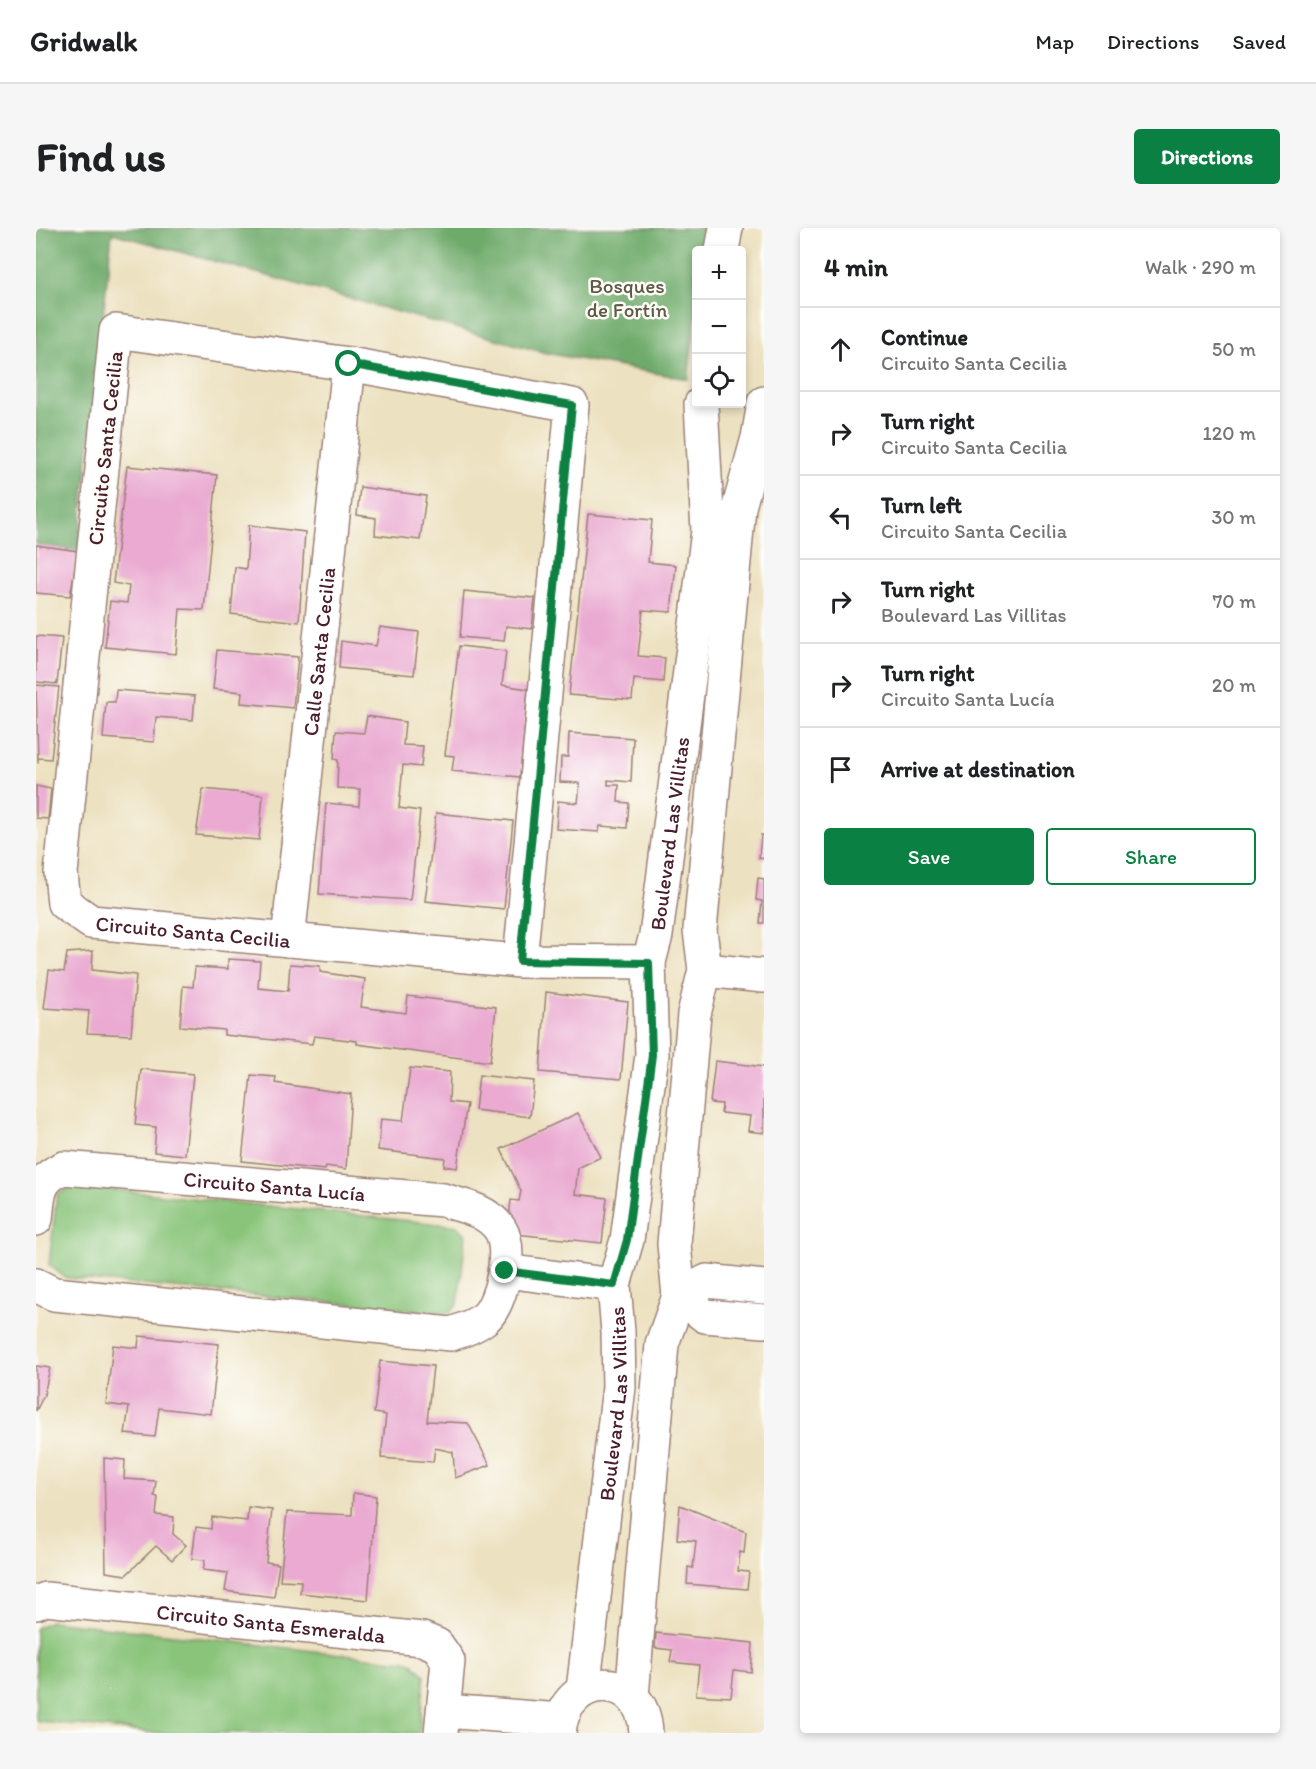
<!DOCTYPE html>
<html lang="en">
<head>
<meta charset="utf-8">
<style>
  :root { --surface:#fff; --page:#f6f6f6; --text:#202124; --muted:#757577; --line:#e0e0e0; --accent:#0b8043 }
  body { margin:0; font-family:Itim,sans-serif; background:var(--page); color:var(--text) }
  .controls { position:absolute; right:18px; top:18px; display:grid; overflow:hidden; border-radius:6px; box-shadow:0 3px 9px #0003 }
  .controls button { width:54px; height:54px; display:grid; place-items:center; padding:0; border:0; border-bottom:2px solid var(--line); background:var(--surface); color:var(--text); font:30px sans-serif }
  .stop { position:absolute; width:18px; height:18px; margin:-14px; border:4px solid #0b8043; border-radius:50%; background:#fff }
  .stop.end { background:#0b8043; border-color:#fff; box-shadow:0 2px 6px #0008 }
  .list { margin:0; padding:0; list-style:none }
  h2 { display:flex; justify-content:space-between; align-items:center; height:78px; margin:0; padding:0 24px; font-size:26px }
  h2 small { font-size:20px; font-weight:400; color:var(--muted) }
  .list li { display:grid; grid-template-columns:39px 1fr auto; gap:18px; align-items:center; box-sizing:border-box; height:84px; padding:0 24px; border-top:2px solid var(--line) }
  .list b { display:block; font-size:22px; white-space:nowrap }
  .list p { margin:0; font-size:20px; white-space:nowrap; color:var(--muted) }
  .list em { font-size:20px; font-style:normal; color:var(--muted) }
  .actions { display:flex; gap:12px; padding:18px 24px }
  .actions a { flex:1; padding:14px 0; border:2px solid var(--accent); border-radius:6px; text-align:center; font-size:21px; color:var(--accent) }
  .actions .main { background:var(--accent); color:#fff }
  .icon { flex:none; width:33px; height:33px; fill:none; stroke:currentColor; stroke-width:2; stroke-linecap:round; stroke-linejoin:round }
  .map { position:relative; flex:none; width:728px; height:1505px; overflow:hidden; border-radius:6px }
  header { display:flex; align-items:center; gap:36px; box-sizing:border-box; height:84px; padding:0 30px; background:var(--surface); border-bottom:2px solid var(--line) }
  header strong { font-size:28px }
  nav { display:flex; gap:33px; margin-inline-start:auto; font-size:21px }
  .intro { display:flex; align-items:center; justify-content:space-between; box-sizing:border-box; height:144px; padding:0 36px }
  h1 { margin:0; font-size:42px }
  .button { padding:15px 27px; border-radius:6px; background:var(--accent); color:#fff; font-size:21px; font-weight:700 }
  main { display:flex; gap:36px; padding:0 36px }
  aside { flex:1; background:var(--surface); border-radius:6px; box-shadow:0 3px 9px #0003 }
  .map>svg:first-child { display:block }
</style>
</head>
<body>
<header>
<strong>Gridwalk</strong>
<nav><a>Map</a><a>Directions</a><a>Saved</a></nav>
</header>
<div class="intro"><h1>Find us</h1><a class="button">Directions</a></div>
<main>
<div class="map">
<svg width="728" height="1505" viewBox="0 0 728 1505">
  <rect width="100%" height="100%" fill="#fdfcf7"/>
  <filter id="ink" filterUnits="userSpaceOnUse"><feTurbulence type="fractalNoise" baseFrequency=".0167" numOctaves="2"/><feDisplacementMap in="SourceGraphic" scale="12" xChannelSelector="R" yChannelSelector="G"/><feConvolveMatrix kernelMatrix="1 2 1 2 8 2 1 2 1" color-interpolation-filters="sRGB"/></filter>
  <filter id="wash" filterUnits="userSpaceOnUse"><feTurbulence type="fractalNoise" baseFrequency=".008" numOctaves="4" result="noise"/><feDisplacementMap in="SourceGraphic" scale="24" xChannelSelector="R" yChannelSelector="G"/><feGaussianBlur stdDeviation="1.35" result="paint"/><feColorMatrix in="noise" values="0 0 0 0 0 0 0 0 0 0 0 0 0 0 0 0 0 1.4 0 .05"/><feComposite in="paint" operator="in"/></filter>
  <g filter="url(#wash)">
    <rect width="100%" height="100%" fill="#ece1c0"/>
    <g fill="#89c47a" stroke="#6a7252" stroke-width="1.5">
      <polygon points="41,958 422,998 430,1007 422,1076 413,1085 30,1050 13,1037 21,966"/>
      <polygon points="14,1393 375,1434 389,1447 383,1505 117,1505 2,1493 0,1491 0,1400"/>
    </g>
    <polygon fill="#6eaa6a" stroke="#5c644a" stroke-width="1.5" points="0,0 672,0 669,22 660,22 660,86 652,151 510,125 76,5 42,323 0,317"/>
    <g id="blocks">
      <g fill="#eaaad2">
        <polygon points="91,238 181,247 168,382 144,381 140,426 69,419 74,373 91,375 93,358 77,355"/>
        <polygon points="324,259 390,268 384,312 339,307 340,290 321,287"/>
        <polygon points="552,286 616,292 612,334 640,337 635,384 607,382 602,428 629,430 627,454 598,451 596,472 533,467"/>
        <polygon points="213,297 269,304 263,394 195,386 199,339 210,341"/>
        <polygon points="0,317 42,323 34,368 0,365"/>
        <polygon points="428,363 499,370 496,401 470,398 468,413 424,409"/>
        <polygon points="344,399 383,404 378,447 303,440 305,413 340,418"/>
        <polygon points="0,408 26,410 21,456 0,454"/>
        <polygon points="423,418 470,423 466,457 492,461 484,549 416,543 418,528 409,527"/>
        <polygon points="181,422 262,429 257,480 205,475 206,464 177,461"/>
        <polygon points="0,457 23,459 15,531 2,530 2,535"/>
        <polygon points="80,462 159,468 157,492 120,489 118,514 67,510 70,474 79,474"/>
        <polygon points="331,488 369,494 367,517 387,518 385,539 367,537 363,580 384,583 374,672 283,666 290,575 323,578 324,561 301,560 302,532 298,531 300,503 328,505"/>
        <polygon points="533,505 597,510 595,554 572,552 572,557 583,557 582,574 593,575 591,600 564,598 563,604 520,601 522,573 542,575 544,555 524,554 525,529 532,529"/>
        <polygon points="0,558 15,561 12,591 0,590"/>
        <polygon points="167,561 227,567 223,612 160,607"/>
        <polygon points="400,585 477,593 468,681 389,673"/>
        <polygon points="725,607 728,607 728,631 723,630"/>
        <polygon points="722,650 728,651 728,695 724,695 726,673 720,672"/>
        <polygon points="57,723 56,742 100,747 95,807 51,805 53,783 8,780 13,742 28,744 31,725"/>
        <polygon points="192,731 224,733 222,760 252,763 254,736 284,738 284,744 329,751 325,779 370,785 372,768 460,779 454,834 321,816 321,813 278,808 276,816 188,807 188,802 144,798 147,758 157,759 159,739 192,741"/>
        <polygon points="510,764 592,774 585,851 504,844"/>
        <polygon points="679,833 728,839 728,905 712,903 714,888 685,885 686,876 674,875"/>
        <polygon points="374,840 414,844 413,874 431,876 421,940 408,938 409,930 342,922 345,891 367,893"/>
        <polygon points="105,841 157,846 149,927 118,924 120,899 99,897"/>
        <polygon points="215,847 240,849 239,855 315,866 310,941 290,938 289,942 206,933"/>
        <polygon points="443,847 498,853 494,889 439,882"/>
        <polygon points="542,885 565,929 542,940 539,966 571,970 566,1015 479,1006 472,999 475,972 483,973 485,963 465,921"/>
        <polygon points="103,1108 183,1116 175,1186 123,1180 119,1209 89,1206 93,1179 70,1176 77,1117 102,1120"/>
        <polygon points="344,1133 397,1138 391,1193 432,1195 454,1237 419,1250 417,1224 399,1220 397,1234 345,1230 350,1187 338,1185"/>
        <polygon points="0,1138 14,1140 8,1167 0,1183"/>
        <polygon points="68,1230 89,1232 88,1251 120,1253 118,1268 122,1269 120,1287 138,1289 137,1306 150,1317 136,1332 120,1318 90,1347 70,1344"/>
        <polygon points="317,1265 340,1268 332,1372 264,1365 265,1353 244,1352 251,1284 316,1287"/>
        <polygon points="644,1277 710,1304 708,1325 704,1324 702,1343 713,1344 711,1361 651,1356 652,1339 657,1340 660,1313 641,1311"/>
        <polygon points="212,1279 236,1282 230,1334 243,1336 238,1369 189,1363 192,1345 167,1342 169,1332 156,1331 160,1299 175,1301 176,1289 211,1293"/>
        <polygon points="620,1405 717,1415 715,1444 698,1442 695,1469 660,1467 663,1437 634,1434 636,1422 619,1420"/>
      </g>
    </g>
  </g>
  <g filter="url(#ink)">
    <use href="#blocks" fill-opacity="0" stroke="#9b8076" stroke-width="1.5"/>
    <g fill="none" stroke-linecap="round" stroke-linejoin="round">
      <defs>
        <g id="minor">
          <polyline points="686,22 690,0"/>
          <path id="s1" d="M252,712L313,136"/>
          <path id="s2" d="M484,733L536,177L313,136L80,103L25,645L28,675L55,694L484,733L613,734"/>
          <polyline points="669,742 728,748"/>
          <path id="s3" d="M0,991C3,965 1,951 28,940L407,972C427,978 451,982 464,1001C477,1021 466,1075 449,1090C439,1098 427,1102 415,1106L18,1066L0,1057"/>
          <polyline points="469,1043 578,1057"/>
          <polyline points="728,1059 671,1053 643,1068 669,1088 728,1093"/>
          <path id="s4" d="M0,1375L10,1371L386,1411L401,1417L412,1433L405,1505"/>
          <path id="s5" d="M547,1462L583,1159L582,1104L578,1057L591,1012L616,827L613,734L620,707L672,303L665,176"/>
          <polyline points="596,1468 626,1116 643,1068 638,1016 658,786 669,742 664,702 703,279 722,210 728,175"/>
          <polyline points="409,1483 524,1492"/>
          <path d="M523,1505C528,1442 608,1441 610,1505"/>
        </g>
      </defs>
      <use href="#minor" stroke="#9b8076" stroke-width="36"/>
      <use href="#minor" stroke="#fff" stroke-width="33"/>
    </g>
  </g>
  <g fill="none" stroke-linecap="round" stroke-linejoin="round" filter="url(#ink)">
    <polyline stroke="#0b8043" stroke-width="8" points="313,136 536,177 484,733 613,735 616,827 591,1012 578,1057 469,1043"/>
  </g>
  <g text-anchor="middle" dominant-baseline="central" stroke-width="5" stroke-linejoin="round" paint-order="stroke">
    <g font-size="21" fill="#605947" stroke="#fdfcf7">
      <text x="591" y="57">Bosques<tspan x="591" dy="24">de Fortín</tspan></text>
    </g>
    <g font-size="21" fill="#4a1f2b" stroke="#fdfcf7">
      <text transform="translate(69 220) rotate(-84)">Circuito Santa Cecilia</text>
      <text stroke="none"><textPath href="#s1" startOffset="290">Calle Santa Cecilia</textPath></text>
      <text stroke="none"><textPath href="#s5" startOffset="864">Boulevard Las Villitas</textPath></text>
      <text stroke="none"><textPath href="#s2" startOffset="1731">Circuito Santa Cecilia</textPath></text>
      <text stroke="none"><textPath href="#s3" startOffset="274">Circuito Santa Lucía</textPath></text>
      <text stroke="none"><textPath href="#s5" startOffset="288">Boulevard Las Villitas</textPath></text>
      <text stroke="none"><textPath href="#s4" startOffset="237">Circuito Santa Esmeralda</textPath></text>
    </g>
  </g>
</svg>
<div class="controls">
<button>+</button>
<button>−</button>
<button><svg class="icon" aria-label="locate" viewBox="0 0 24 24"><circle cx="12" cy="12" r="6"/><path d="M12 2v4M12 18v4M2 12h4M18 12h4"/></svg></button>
</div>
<div class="stop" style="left:313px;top:136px"></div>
<div class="stop end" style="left:469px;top:1043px"></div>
</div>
<aside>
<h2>4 min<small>Walk · 290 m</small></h2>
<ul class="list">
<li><svg class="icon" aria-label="ahead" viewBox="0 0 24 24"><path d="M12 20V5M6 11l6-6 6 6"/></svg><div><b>Continue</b><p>Circuito Santa Cecilia</p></div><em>50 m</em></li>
<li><svg class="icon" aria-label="right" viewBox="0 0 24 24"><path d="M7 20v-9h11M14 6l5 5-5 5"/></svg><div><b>Turn right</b><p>Circuito Santa Cecilia</p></div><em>120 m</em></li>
<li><svg class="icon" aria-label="left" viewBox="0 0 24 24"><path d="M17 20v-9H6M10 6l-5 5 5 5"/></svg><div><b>Turn left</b><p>Circuito Santa Cecilia</p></div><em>30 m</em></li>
<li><svg class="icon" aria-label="right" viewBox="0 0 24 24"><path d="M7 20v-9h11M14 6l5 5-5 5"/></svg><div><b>Turn right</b><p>Boulevard Las Villitas</p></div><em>70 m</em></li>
<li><svg class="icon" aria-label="right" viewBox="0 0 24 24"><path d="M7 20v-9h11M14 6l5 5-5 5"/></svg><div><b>Turn right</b><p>Circuito Santa Lucía</p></div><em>20 m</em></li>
<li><svg class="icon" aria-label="arrive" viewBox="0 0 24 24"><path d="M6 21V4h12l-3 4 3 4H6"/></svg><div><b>Arrive at destination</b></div></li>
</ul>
<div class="actions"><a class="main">Save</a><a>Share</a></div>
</aside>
</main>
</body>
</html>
